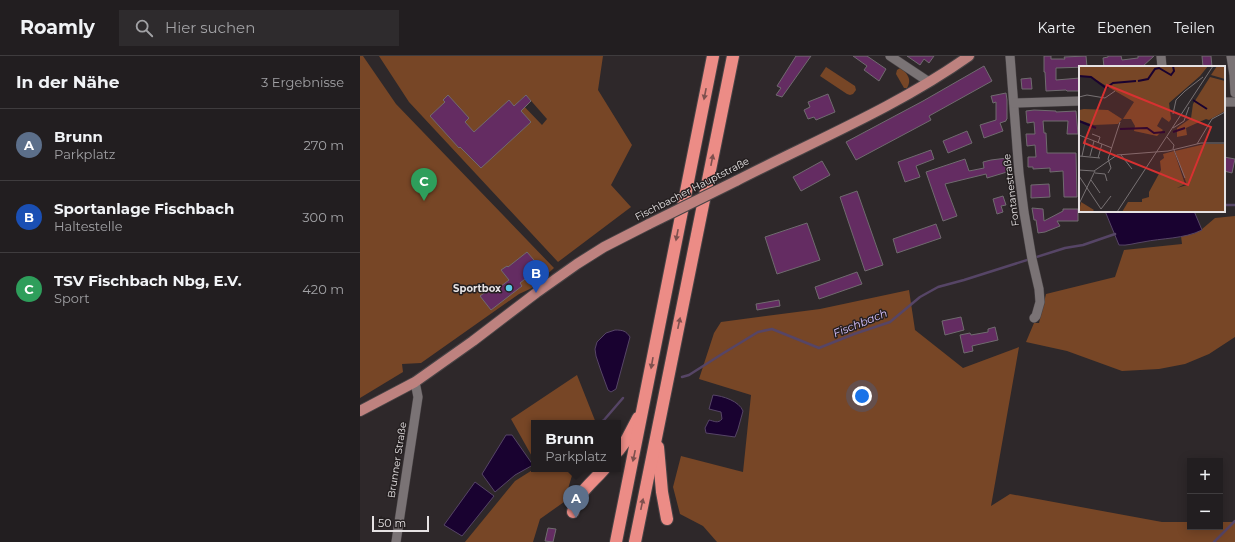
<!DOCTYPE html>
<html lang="de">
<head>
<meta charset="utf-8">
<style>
  :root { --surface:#221e20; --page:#2e2b2d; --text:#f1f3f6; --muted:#a2a2a5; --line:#3f3c3e; --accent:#d93025 }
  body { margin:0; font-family:Montserrat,sans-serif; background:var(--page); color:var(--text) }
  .controls { position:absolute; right:12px; bottom:12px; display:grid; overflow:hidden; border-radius:0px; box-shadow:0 2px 10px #0003 }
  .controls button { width:36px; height:36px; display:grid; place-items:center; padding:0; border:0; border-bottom:1px solid var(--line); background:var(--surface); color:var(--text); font:20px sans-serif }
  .scale { position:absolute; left:12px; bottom:10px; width:57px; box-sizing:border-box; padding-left:4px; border:2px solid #e6e2e3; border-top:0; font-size:11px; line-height:14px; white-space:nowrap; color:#e6e2e3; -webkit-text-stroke:3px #241f20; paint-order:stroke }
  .you { position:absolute; left:502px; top:340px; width:14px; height:14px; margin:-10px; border:3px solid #fff; border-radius:50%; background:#1a73e8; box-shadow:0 0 0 6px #1a73e833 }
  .badge { display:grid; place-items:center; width:26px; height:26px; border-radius:50%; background:var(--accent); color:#fff; font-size:13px; font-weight:700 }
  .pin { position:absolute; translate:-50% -33px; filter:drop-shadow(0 1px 2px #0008) }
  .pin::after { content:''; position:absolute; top:21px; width:14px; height:12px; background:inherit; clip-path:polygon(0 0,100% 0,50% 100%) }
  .popup { position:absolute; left:171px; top:364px; width:90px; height:52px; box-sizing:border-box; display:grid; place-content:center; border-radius:0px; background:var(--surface); filter:drop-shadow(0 1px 3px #0005); font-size:13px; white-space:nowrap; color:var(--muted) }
  .popup b { font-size:15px; color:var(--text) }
  .popup::after { content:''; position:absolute; left:50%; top:100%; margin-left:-8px; border:8px solid transparent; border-top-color:var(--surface) }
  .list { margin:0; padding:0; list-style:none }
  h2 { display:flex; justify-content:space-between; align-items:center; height:52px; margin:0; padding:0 16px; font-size:17px }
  h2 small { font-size:13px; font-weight:400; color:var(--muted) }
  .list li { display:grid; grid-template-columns:26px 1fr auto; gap:12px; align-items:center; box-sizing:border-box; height:72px; padding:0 16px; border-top:1px solid var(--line) }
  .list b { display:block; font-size:15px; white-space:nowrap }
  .list p { margin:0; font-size:13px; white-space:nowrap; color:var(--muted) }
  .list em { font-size:13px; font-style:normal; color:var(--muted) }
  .icon { flex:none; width:22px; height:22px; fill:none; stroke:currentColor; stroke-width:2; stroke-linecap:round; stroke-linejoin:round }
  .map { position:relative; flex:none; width:875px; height:486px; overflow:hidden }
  header { display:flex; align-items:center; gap:24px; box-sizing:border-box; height:56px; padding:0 20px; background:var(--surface); border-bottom:1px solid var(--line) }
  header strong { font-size:19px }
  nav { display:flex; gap:22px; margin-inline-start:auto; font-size:14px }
  .search { width:280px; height:36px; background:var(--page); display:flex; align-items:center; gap:10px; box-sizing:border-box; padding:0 14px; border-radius:0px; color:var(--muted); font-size:15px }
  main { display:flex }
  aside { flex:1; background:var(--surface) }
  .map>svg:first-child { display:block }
</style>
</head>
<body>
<header>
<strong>Roamly</strong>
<div class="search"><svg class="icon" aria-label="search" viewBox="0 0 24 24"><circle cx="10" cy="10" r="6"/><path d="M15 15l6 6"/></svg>Hier suchen</div>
<nav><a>Karte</a><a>Ebenen</a><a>Teilen</a></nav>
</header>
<main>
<aside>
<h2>In der Nähe<small>3 Ergebnisse</small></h2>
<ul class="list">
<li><span class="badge" style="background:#5c6f8a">A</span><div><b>Brunn</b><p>Parkplatz</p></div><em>270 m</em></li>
<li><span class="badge" style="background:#1a4fb4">B</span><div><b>Sportanlage Fischbach</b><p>Haltestelle</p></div><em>300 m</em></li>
<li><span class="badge" style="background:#2e9e5b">C</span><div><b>TSV Fischbach Nbg, E.V.</b><p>Sport</p></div><em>420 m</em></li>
</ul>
</aside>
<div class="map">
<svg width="875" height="486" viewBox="0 0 875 486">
  <rect width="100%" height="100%" fill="#2e282a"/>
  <g fill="#774626" fill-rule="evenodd">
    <polygon points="0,0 3,0 36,48 194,212 172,232 159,238 61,307 42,308 43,316 0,342"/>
    <path d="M19,0H243L238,34L272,89L251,129L271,151L198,206L49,46ZM166,39L187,63L182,69L159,45Z"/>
    <polygon points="466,11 495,30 496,34 493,38 490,39 487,38 460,20"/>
    <path d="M540,12C548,17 552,24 547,32H544L536,18L537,14Z"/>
    <polygon points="875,160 875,281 849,298 825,308 799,313 762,315 707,295 666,286 674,267 679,267 686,238 755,221 764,194 822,188 821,180 833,178 841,174 855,162"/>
    <polygon points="549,234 555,274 603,312 659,291 631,450 650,438 802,466 830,466 830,471 860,471 860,466 875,466 875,486 357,486 343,470 320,458 313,431 321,400 383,416 391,339 339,323 354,277 361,266 460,253"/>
    <polygon points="217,319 236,367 174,367 174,404 151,363"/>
    <polygon points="174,413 214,413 204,446 180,463 173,486 105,486 155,425"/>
  </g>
  <g fill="#190230" stroke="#564566">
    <path d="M745,155H834L842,174C824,183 802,182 783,186C775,187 767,190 759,189Z"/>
    <path d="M255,274C263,274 266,275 270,281L256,333L251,336L248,334L241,315L236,300L235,293L237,286L246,277Z"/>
    <path d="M353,339C363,340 379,345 383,355L378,373L375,381L346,377L345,372L349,364C354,365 358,368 362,363L361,356L349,353Z"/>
    <polygon points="146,379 152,379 173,409 155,419 135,436 122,418"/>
    <polygon points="115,426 134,440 102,480 84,469"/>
  </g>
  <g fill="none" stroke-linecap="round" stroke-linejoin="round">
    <g stroke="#564566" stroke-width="2.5">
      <polyline points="864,149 875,149"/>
      <polyline points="322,321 329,319 362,298 398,276 412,273 459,292 494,278 530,266 560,241 578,231 604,224 705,192 723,189 755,178"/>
      <polyline points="239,367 244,364 263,342"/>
      <polyline points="854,486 875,465"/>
    </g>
  </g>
  <g fill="#642c62" stroke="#706b6f">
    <polygon points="436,0 451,0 422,41 416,39 421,32 417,30"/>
    <polygon points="493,0 507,0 526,13 519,25 504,14 507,10"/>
    <polygon points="547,0 574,0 569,7 564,3 560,9"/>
    <polygon points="684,0 691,0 691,3 705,3 704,1 726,0 727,11 696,12 696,24 720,22 720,35 707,35 706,34 686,35 685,16 684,16"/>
    <polygon points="748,0 761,0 762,4 778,2 778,0 794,0 782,11 760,11 759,10 744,11 743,2 748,1"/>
    <polygon points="842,0 851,0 852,11 843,11"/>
    <polygon points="624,10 632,25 569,60 571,64 496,104 486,86 563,45"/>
    <polygon points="671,22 672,33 662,33 661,23"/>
    <polygon points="646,37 647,44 647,63 646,64 646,65 640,67 643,75 624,82 620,69 636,64 636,46 633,47 631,40"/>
    <polygon points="468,38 475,56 456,64 454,61 448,63 444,54 450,51 448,46"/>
    <polygon points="88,39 109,62 105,66 114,76 149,44 154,50 166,39 171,45 161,55 171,66 121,112 100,91 99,92 70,60 85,46 83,44"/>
    <polygon points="674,54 696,55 696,56 716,55 718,78 707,78 708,65 683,65 684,77 686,77 687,97 716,97 717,141 704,141 703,115 690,116 690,112 673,113 673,111 668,111 668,101 676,101 675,89 667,90 666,78 675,78 674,66 667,67 666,55"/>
    <polygon points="607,75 612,87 588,97 583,85"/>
    <polygon points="571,94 574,103 556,110 560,121 545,126 538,106"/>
    <polygon points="864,101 875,103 872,117 864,115"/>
    <polygon points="647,102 650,114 646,115 647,116 627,122 626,118 585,128 597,160 583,165 566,116 605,103 609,115 624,112 623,106 631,104"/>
    <polygon points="462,105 470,119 441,135 433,121"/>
    <polygon points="689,128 690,141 671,142 671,129"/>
    <polygon points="497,135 523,209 505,215 480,141"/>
    <polygon points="643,140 646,149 641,150 643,156 637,158 633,143"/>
    <polygon points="672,152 683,153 684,165 703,155 703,153 718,153 718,165 697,165 700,170 685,176 678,177 676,164 674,164"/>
    <polygon points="447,167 460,204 417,218 405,181"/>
    <polygon points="576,168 581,182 537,197 533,183"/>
    <polygon points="167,196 180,211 160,227 162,230 131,254 120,240 127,235 128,236 131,234 132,237 149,224 141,214 147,210 148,211"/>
    <polygon points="497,216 502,228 459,243 455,231"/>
    <polygon points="419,244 420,250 397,254 396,248"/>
    <polygon points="601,261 604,274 585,279 582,265"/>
    <polygon points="635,271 638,284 612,290 613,295 604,297 600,279 610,277 611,279 628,276 628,273"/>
    <polygon points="188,472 196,473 193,486 185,485"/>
  </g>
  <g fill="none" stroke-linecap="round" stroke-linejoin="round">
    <defs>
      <g id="minor">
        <polyline points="530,0 569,26"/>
        <polyline points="650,0 659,117 664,156 672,203 679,233 680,246 676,260 674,262"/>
        <polyline points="801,0 802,11"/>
        <polyline points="871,0 874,19 875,37"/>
        <polyline points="864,46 875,46"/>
        <polyline points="654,47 720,45"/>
        <polyline points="36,486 58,341 55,326"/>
      </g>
      <g id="major">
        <path d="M376,125C454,85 537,51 609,0"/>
        <polyline points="0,355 55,326 113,285 176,237 217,208 244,191 289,168"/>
      </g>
      <g id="highway">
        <polyline points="298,391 302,436 307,463"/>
        <polyline points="258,395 267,383 278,362"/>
        <path d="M213,456C217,437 232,427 244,413"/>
        <polyline points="256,486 353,0"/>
        <polyline points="275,486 373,0"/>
      </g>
    </defs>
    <use href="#minor" stroke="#484345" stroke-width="10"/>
    <use href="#major" stroke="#484345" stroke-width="12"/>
    <use href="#highway" stroke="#484345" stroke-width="14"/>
    <use href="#minor" stroke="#7a7375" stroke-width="9"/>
    <use href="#major" stroke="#be827f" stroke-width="10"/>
    <use href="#highway" stroke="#ec8c86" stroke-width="12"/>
    <defs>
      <polyline id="major-bridge" points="289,168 376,125"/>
    </defs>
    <use href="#major-bridge" stroke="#484345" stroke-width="12" stroke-linecap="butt"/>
    <use href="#major-bridge" stroke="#be827f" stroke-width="10"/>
  </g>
  <defs><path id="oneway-solid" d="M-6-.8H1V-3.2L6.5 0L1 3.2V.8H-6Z"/></defs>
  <g fill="#7e504e">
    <use href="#oneway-solid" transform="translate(345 38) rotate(101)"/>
    <use href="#oneway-solid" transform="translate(352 104) rotate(-79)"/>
    <use href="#oneway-solid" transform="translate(317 179) rotate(101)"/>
    <use href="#oneway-solid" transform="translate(319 267) rotate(-78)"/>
    <use href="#oneway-solid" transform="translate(292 307) rotate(100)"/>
    <use href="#oneway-solid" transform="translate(274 400) rotate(102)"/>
    <use href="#oneway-solid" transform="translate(282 448) rotate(-78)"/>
  </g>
  <circle fill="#5ac8e5" stroke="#241f20" stroke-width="1.5" cx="149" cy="232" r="4"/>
  <g text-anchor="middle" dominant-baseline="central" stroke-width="3" stroke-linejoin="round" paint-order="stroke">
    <g font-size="10" fill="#e6e2e3" stroke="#241f20">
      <text transform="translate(332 133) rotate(-27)">Fischbacher Hauptstraße</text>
      <text transform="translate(651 134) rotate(-97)">Fontanestraße</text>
      <text transform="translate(37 404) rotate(-81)">Brunner Straße</text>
    </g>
    <g font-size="10" font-weight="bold" fill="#e6e2e3" stroke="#241f20" text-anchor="end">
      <text x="141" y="232">Sportbox</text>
    </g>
    <g font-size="11" font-style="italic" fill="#d9c4ff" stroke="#241f20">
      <text transform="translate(500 267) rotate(-22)">Fischbach</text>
    </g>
  </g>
  <g transform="translate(719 10)">
    <rect width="146" height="146" fill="#2e282a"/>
    <path d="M0,0H129L121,10L90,37L92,53L90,56L83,51L78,60L84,64L78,70L55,65L56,60L52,53H44L55,36L12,11H0ZM138,0H146V13L132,9ZM131,11L146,15V45L130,54L127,53L107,62L108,69L98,71V62L112,52L114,38ZM5,43L29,44L43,53L39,58L15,59L0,54V44ZM126,78H146V146H43L49,136H63V133L70,131V126L82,104L81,95L85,92L84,88L95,85L106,118L98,122L108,119L96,85ZM2,136L15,144L13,146H0Z" fill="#774626"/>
    <path fill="none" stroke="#190230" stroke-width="2" d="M0,10L12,11L27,22L34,17L57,15M59,15L69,13L76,3L80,2L92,9L95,5L94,0M114,34L128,43M0,55L17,62M41,63L68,62L75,67L86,66M94,66L106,62"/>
    <path fill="none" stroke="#787274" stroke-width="1" d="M106,25L124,11M0,31L8,29L26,32L36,25M94,48L97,34L106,25M105,55L110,41M94,62L105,55M13,68L21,71L19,77M0,69L33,82M88,71L95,79L94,83M118,78L133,53L146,46M95,84L106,112M42,89L53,103M0,90L21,92M3,90L7,72M11,90L15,75M19,92L23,78M0,104L15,105L38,89L89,85L122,77H146M16,107L26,108L28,115M29,107L32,102L29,93L41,56M0,110L22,143L32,130M12,114L21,127M0,138L16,105M38,146L134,0"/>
    <path fill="#d73131" fill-opacity="0.15" stroke="#d73131" stroke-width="2" d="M28,19L132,61L109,119L5,77Z"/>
    <rect width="146" height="146" fill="none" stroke="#e6e2e3" stroke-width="2"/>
  </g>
</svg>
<div class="controls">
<button>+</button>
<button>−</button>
</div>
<div class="scale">50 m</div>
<div class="you"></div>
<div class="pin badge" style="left:216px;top:462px;background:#5c6f8a">A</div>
<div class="popup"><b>Brunn</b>Parkplatz</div>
<div class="pin badge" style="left:176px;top:237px;background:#1a4fb4">B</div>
<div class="pin badge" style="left:64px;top:145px;background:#2e9e5b">C</div>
</div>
</main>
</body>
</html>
